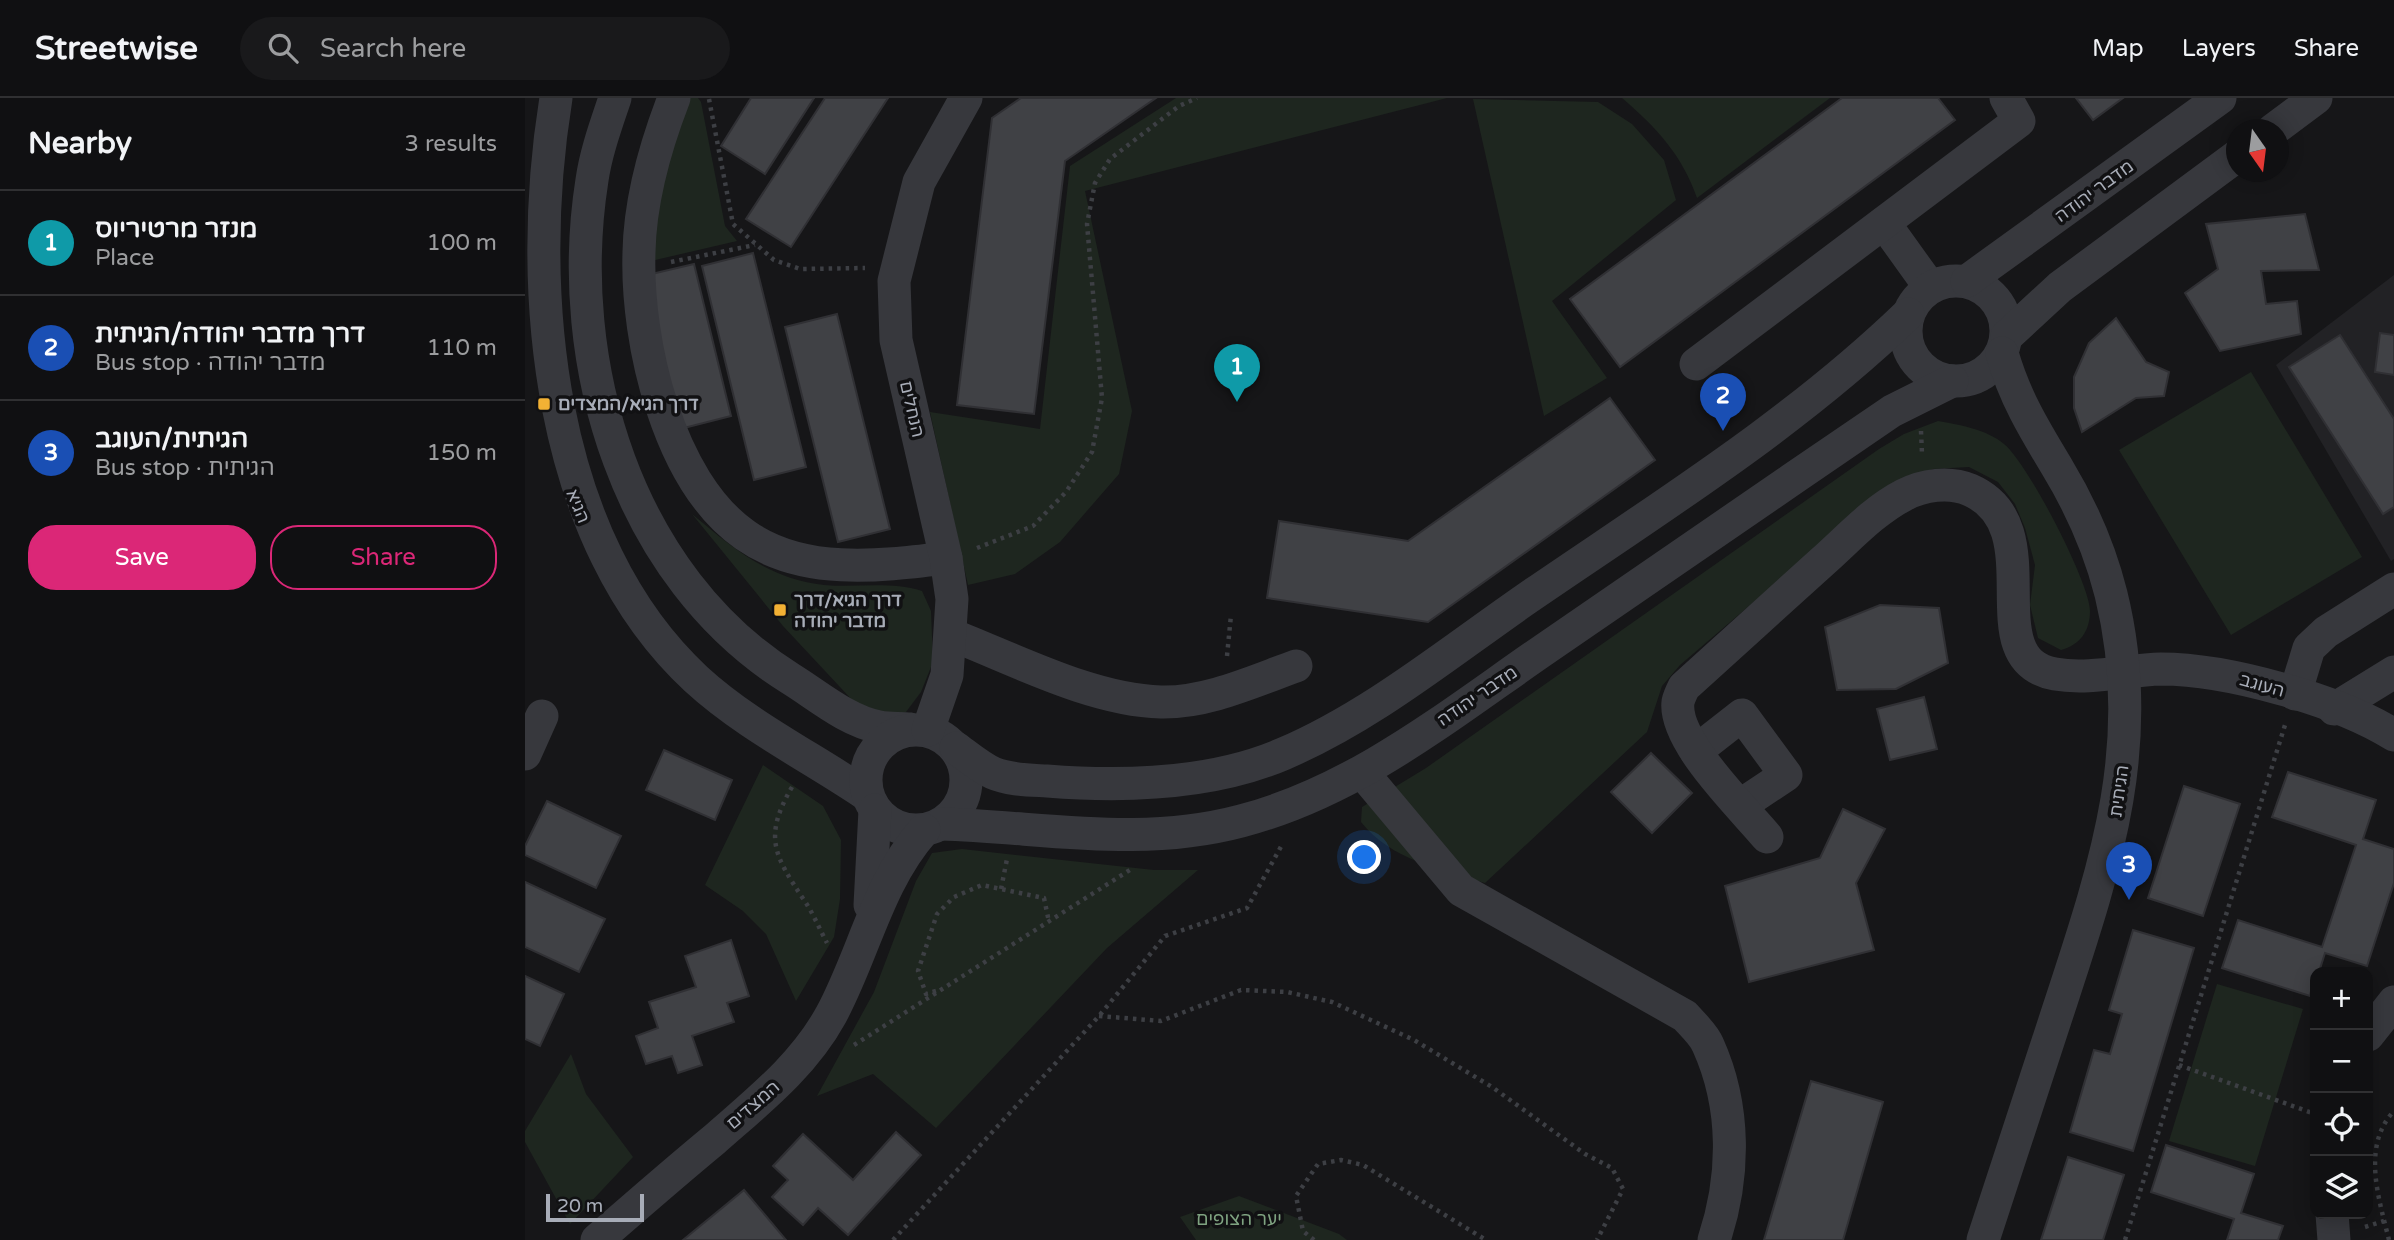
<!DOCTYPE html>
<html lang="en">
<head>
<meta charset="utf-8">
<style>
  :root { --surface:#101012; --page:#19191b; --text:#f1f3f6; --muted:#9c9d9f; --line:#303032; --accent:#db2777 }
  body { margin:0; font-family:"Varela Round",Heebo,sans-serif; background:var(--page); color:var(--text) }
  .controls { position:absolute; right:21px; bottom:21px; display:grid; overflow:hidden; border-radius:14px; box-shadow:0 4px 18px #0003 }
  .controls button { width:63px; height:63px; display:grid; place-items:center; padding:0; border:0; border-bottom:2px solid var(--line); background:var(--surface); color:var(--text); font:35px sans-serif }
  .compass { position:absolute; left:1701px; top:21px; width:63px; height:63px; border-radius:50%; background:var(--surface); box-shadow:0 4px 18px #0003; rotate:166deg }
  .scale { position:absolute; left:21px; bottom:18px; width:98px; box-sizing:border-box; padding-left:7px; border:4px solid #a8adb8; border-top:0; font-size:19px; line-height:24px; white-space:nowrap; color:#a8adb8; -webkit-text-stroke:5px #111113; paint-order:stroke }
  .you { position:absolute; left:840px; top:760px; width:24px; height:24px; margin:-18px; border:5px solid #fff; border-radius:50%; background:#1a73e8; box-shadow:0 0 0 10px #1a73e833 }
  .badge { display:grid; place-items:center; width:46px; height:46px; border-radius:50%; background:var(--accent); color:#fff; font-size:23px; font-weight:700 }
  .pin { position:absolute; translate:-50% -58px; filter:drop-shadow(0 2px 4px #0008) }
  .pin::after { content:''; position:absolute; top:37px; width:24px; height:21px; background:inherit; clip-path:polygon(0 0,100% 0,50% 100%) }
  .list { margin:0; padding:0; list-style:none }
  h2 { display:flex; justify-content:space-between; align-items:center; height:91px; margin:0; padding:0 28px; font-size:30px }
  h2 small { font-size:23px; font-weight:400; color:var(--muted) }
  .list li { display:grid; grid-template-columns:46px 1fr auto; gap:21px; align-items:center; box-sizing:border-box; height:105px; padding:0 28px; border-top:2px solid var(--line) }
  .list b { display:block; font-size:26px; white-space:nowrap }
  .list p { margin:0; font-size:23px; white-space:nowrap; color:var(--muted) }
  .list em { font-size:23px; font-style:normal; color:var(--muted) }
  .actions { display:flex; gap:14px; padding:21px 28px }
  .actions a { flex:1; padding:16px 0; border:2px solid var(--accent); border-radius:28px; text-align:center; font-size:24px; color:var(--accent) }
  .actions .main { background:var(--accent); color:#fff }
  .icon { flex:none; width:38px; height:38px; fill:none; stroke:currentColor; stroke-width:2; stroke-linecap:round; stroke-linejoin:round }
  .map { position:relative; flex:none; width:1869px; height:1142px; overflow:hidden }
  header { display:flex; align-items:center; gap:42px; box-sizing:border-box; height:98px; padding:0 35px; background:var(--surface); border-bottom:2px solid var(--line) }
  header strong { font-size:33px }
  nav { display:flex; gap:38px; margin-inline-start:auto; font-size:24px }
  .search { width:490px; height:63px; background:var(--page); display:flex; align-items:center; gap:18px; box-sizing:border-box; padding:0 24px; border-radius:38px; color:var(--muted); font-size:26px }
  main { display:flex }
  aside { flex:1; background:var(--surface) }
  .map>svg:first-child { display:block }
</style>
</head>
<body>
<header>
<strong>Streetwise</strong>
<div class="search"><svg class="icon" aria-label="search" viewBox="0 0 24 24"><circle cx="10" cy="10" r="6"/><path d="M15 15l6 6"/></svg>Search here</div>
<nav><a>Map</a><a>Layers</a><a>Share</a></nav>
</header>
<main>
<aside>
<h2>Nearby<small>3 results</small></h2>
<ul class="list">
<li><span class="badge" style="background:#0f9aa8">1</span><div><b>מנזר מרטיריוס</b><p>Place</p></div><em>100 m</em></li>
<li><span class="badge" style="background:#1a4fb4">2</span><div><b>דרך מדבר יהודה/הגיתית</b><p>Bus stop · מדבר יהודה</p></div><em>110 m</em></li>
<li><span class="badge" style="background:#1a4fb4">3</span><div><b>הגיתית/העוגב</b><p>Bus stop · הגיתית</p></div><em>150 m</em></li>
</ul>
<div class="actions"><a class="main">Save</a><a>Share</a></div>
</aside>
<div class="map">
<svg width="1869" height="1142" viewBox="0 0 1869 1142">
  <rect width="100%" height="100%" fill="#161618"/>
  <polygon fill="#222225" points="1869,177 1869,461 1866,463 1751,267"/>
  <g fill="#1e261f">
    <polygon points="163,0 173,0 176,4 200,128 212,143 126,163 135,91"/>
    <polygon points="651,0 922,0 560,93 607,313 594,376 535,444 490,476 443,487 405,314 515,331 545,68"/>
    <path d="M1097,0H1305L1172,100C1157,57 1132,30 1097,0Z"/>
    <polygon points="948,1 1073,4 1107,26 1139,62 1151,102 1027,203 1082,280 1019,318"/>
    <polygon points="1726,274 1837,459 1706,537 1594,352"/>
    <path d="M1413,323C1435,327 1461,331 1479,346C1502,364 1565,485 1565,513C1565,533 1555,547 1536,552L1513,540L1505,507L1510,467L1500,430L1490,406L1473,384L1444,369L1408,371L1368,385L1155,567L1137,588L1122,634L960,785C915,771 866,762 836,724L837,709L901,670L1354,351L1379,336Z"/>
    <path d="M167,416C208,450 243,481 299,487C332,490 365,483 397,493L406,513L408,564L396,594L381,614L367,618L329,604L258,528Z"/>
    <polygon points="238,667 298,708 316,742 315,801 309,839 271,903 241,836 218,813 180,787"/>
    <polygon points="437,751 629,772 673,772 582,850 411,1030 348,976 292,998 349,894 391,783 407,755"/>
    <polygon points="1692,886 1778,911 1730,1068 1644,1043"/>
    <polygon points="46,956 61,996 108,1059 45,1126 0,1044 0,1033"/>
    <polygon points="714,1098 814,1136 822,1142 671,1142 655,1119"/>
  </g>
  <g fill="#404145" stroke="#303034" stroke-width="2">
    <polygon points="226,0 289,0 240,76 196,48"/>
    <polygon points="300,0 363,0 266,149 221,121"/>
    <polygon points="496,0 631,0 540,63 509,316 432,307 467,20"/>
    <polygon points="1317,0 1413,0 1430,22 1095,269 1045,201"/>
    <polygon points="1551,0 1598,0 1568,22"/>
    <polygon points="1780,116 1794,172 1736,173 1741,206 1772,203 1776,236 1695,253 1660,195 1693,171 1681,126"/>
    <polygon points="228,155 281,369 229,382 177,168"/>
    <polygon points="169,166 206,318 155,331 118,178"/>
    <polygon points="312,216 365,431 313,444 260,229"/>
    <polygon points="1591,220 1621,264 1644,274 1639,298 1611,300 1557,334 1549,310 1549,279 1564,245"/>
    <polygon points="1855,235 1869,237 1869,277 1850,274"/>
    <polygon points="1815,237 1869,321 1869,409 1858,416 1764,269"/>
    <polygon points="1085,300 1130,362 903,524 742,500 754,423 883,443"/>
    <polygon points="1355,507 1414,510 1423,565 1371,591 1312,592 1300,529"/>
    <polygon points="1399,599 1412,651 1365,662 1352,611"/>
    <polygon points="139,652 207,682 190,722 121,692"/>
    <polygon points="1126,655 1167,695 1127,735 1086,694"/>
    <polygon points="1763,674 1851,702 1838,741 1869,751 1869,785 1842,868 1800,855 1794,874 1790,874 1785,898 1697,870 1713,822 1797,849 1831,747 1747,719"/>
    <polygon points="1659,688 1715,706 1678,818 1623,800"/>
    <polygon points="22,703 96,738 71,790 0,757 0,748"/>
    <polygon points="1318,711 1360,731 1331,785 1349,852 1224,884 1200,788 1295,760"/>
    <polygon points="0,784 80,821 54,874 0,849"/>
    <polygon points="1608,832 1669,850 1608,1053 1545,1034 1569,952 1585,956 1597,916 1584,912"/>
    <polygon points="206,842 224,898 202,905 209,924 167,938 177,967 153,975 147,958 121,966 111,938 133,930 124,904 171,889 160,858"/>
    <polygon points="0,878 39,896 15,948 0,941"/>
    <polygon points="1286,983 1358,1004 1318,1142 1239,1142"/>
    <polygon points="371,1034 396,1057 323,1137 293,1110 278,1127 247,1099 263,1082 248,1068 278,1036 328,1082"/>
    <polygon points="1641,1047 1729,1076 1716,1115 1758,1128 1753,1142 1702,1142 1709,1121 1626,1094"/>
    <polygon points="1543,1059 1599,1077 1578,1142 1516,1142"/>
    <polygon points="219,1092 261,1142 158,1142"/>
  </g>
  <g fill="none" stroke-linecap="round" stroke-linejoin="round">
    <g stroke="#3d3f44" stroke-width="4.5" stroke-dasharray="3.5 5" stroke-linecap="butt">
      <polyline points="184,1 208,126 249,162 275,171 340,170"/>
      <polyline points="146,164 230,147"/>
      <polyline points="1396,333 1397,356"/>
      <polyline points="452,450 508,428 541,394 567,354 577,300 562,126 570,85 585,61 654,8 672,0"/>
      <polyline points="702,558 706,517"/>
      <path d="M267,689C238,739 249,757 279,802C288,815 294,830 302,845"/>
      <polyline points="476,791 482,761"/>
      <polyline points="411,893 401,896 393,873 412,816 429,799 457,787 519,800 524,824"/>
      <polyline points="574,918 636,923 716,892 762,894 807,904 889,942 967,989 1060,1056 1087,1070 1098,1091 1072,1142"/>
      <polyline points="329,947 608,770"/>
      <polyline points="1654,967 1790,1016"/>
      <polyline points="1840,1129 1859,1123"/>
      <polyline points="368,1142 574,918 640,838 722,810 758,745"/>
      <polyline points="789,1142 778,1133 771,1098 793,1066 816,1062 838,1067 961,1142"/>
      <polyline points="1600,1142 1760,627"/>
      <path d="M1864,1142C1854,1101 1836,1048 1869,1013"/>
    </g>
    <g stroke="#37383d" stroke-width="33">
      <path d="M31,0C0,191 22,443 171,581C221,627 286,659 342,697"/>
      <path d="M90,0C81,27 71,54 67,82C38,265 102,479 266,581C292,597 322,623 354,629C364,631 375,630 385,631"/>
      <path d="M149,0C130,49 115,101 114,154C111,244 143,383 220,437C278,478 355,468 421,460"/>
      <polyline points="1748,32 1791,0"/>
      <polyline points="1359,125 1405,189"/>
      <circle cx="1431" cy="233" r="50"/>
      <polyline points="1442,183 1695,0"/>
      <polyline points="1482,238 1535,189 1712,58"/>
      <polyline points="1171,266 1494,23 1481,0"/>
      <path d="M427,537C491,562 567,602 636,604C682,605 729,583 771,568"/>
      <polyline points="1770,596 1784,550 1801,534 1869,491"/>
      <polyline points="1809,611 1869,574"/>
      <circle cx="391" cy="682" r="50"/>
      <polyline points="403,632 422,577 427,501 421,460 371,242 369,183 394,84 441,0"/>
      <path d="M431,650C442,658 455,669 468,675C484,682 505,682 522,683C599,689 686,687 758,656C845,619 923,555 1001,501C1132,411 1268,327 1383,216"/>
      <polyline points="1171,653 1217,617 1261,677 1216,707"/>
      <polyline points="0,656 17,618"/>
      <path d="M837,674L936,792L1160,918C1168,927 1179,937 1183,947C1211,1009 1210,1079 1189,1142"/>
      <path d="M416,726C518,729 614,750 716,723C831,693 924,617 1020,551C1135,472 1251,392 1367,313L1427,283"/>
      <path d="M1242,739C1218,710 1148,643 1153,604C1154,599 1157,593 1159,589C1205,547 1251,506 1297,464C1323,441 1348,413 1379,397C1398,387 1424,383 1445,392C1530,429 1447,561 1530,576C1564,582 1602,572 1636,571C1702,571 1813,602 1869,637"/>
      <polyline points="345,807 350,712"/>
      <polyline points="1843,937 1869,904"/>
      <polyline points="1807,1116 1809,1142"/>
      <path d="M72,1142C111,1108 150,1074 190,1041C233,1003 278,968 306,917C339,856 352,785 399,732"/>
      <path d="M1458,1142C1483,1065 1509,987 1534,910C1580,770 1623,645 1586,496C1575,452 1555,407 1532,369C1509,331 1489,298 1477,255"/>
    </g>
  </g>
  <g fill="#f2b134" stroke="#111113" stroke-width="2.5">
    <rect x="12" y="299" width="14" height="14" rx="3.5"/>
    <rect x="248" y="505" width="14" height="14" rx="3.5"/>
  </g>
  <g text-anchor="middle" dominant-baseline="central" stroke-width="7" stroke-linejoin="round" paint-order="stroke">
    <g font-size="18" fill="#a8adb8" stroke="#111113">
      <text transform="translate(1569 93) rotate(-36)">מדבר יהודה</text>
      <text transform="translate(387 311) rotate(77)">הנחלים</text>
      <text transform="translate(53 408) rotate(67)">הגיא</text>
      <text transform="translate(1737 587) rotate(16)">העוגב</text>
      <text transform="translate(952 598) rotate(-34)">מדבר יהודה</text>
      <text transform="translate(1594 693) rotate(-82)">הגיתית</text>
      <text transform="translate(228 1007) rotate(-41)">המצדים</text>
    </g>
    <g font-size="18" font-weight="bold" fill="#a8adb8" stroke="#111113" text-anchor="start">
      <text x="33" y="306">דרך הגיא/המצדים</text>
      <text x="269" y="502">דרך הגיא/דרך<tspan x="269" dy="21">מדבר יהודה</tspan></text>
    </g>
    <g font-size="18" fill="#7fa381" stroke="#111113">
      <text x="714" y="1121">יער הצופים</text>
    </g>
  </g>
</svg>
<div class="controls">
<button>+</button>
<button>−</button>
<button><svg class="icon" aria-label="locate" viewBox="0 0 24 24"><circle cx="12" cy="12" r="6"/><path d="M12 2v4M12 18v4M2 12h4M18 12h4"/></svg></button>
<button><svg class="icon" aria-label="layers" viewBox="0 0 24 24"><path d="M12 4l9 5-9 5-9-5zM3 14l9 5 9-5"/></svg></button>
</div>
<svg class="compass" viewBox="-18 -18 36 36"><path d="M0-13l5 13h-10z" fill="#e53935"/><path d="M0 13l5-13h-10z" fill="#9c9d9f"/></svg>
<div class="scale">20 m</div>
<div class="you"></div>
<div class="pin badge" style="left:712px;top:304px;background:#0f9aa8">1</div>
<div class="pin badge" style="left:1198px;top:333px;background:#1a4fb4">2</div>
<div class="pin badge" style="left:1604px;top:802px;background:#1a4fb4">3</div>
</div>
</main>
</body>
</html>
